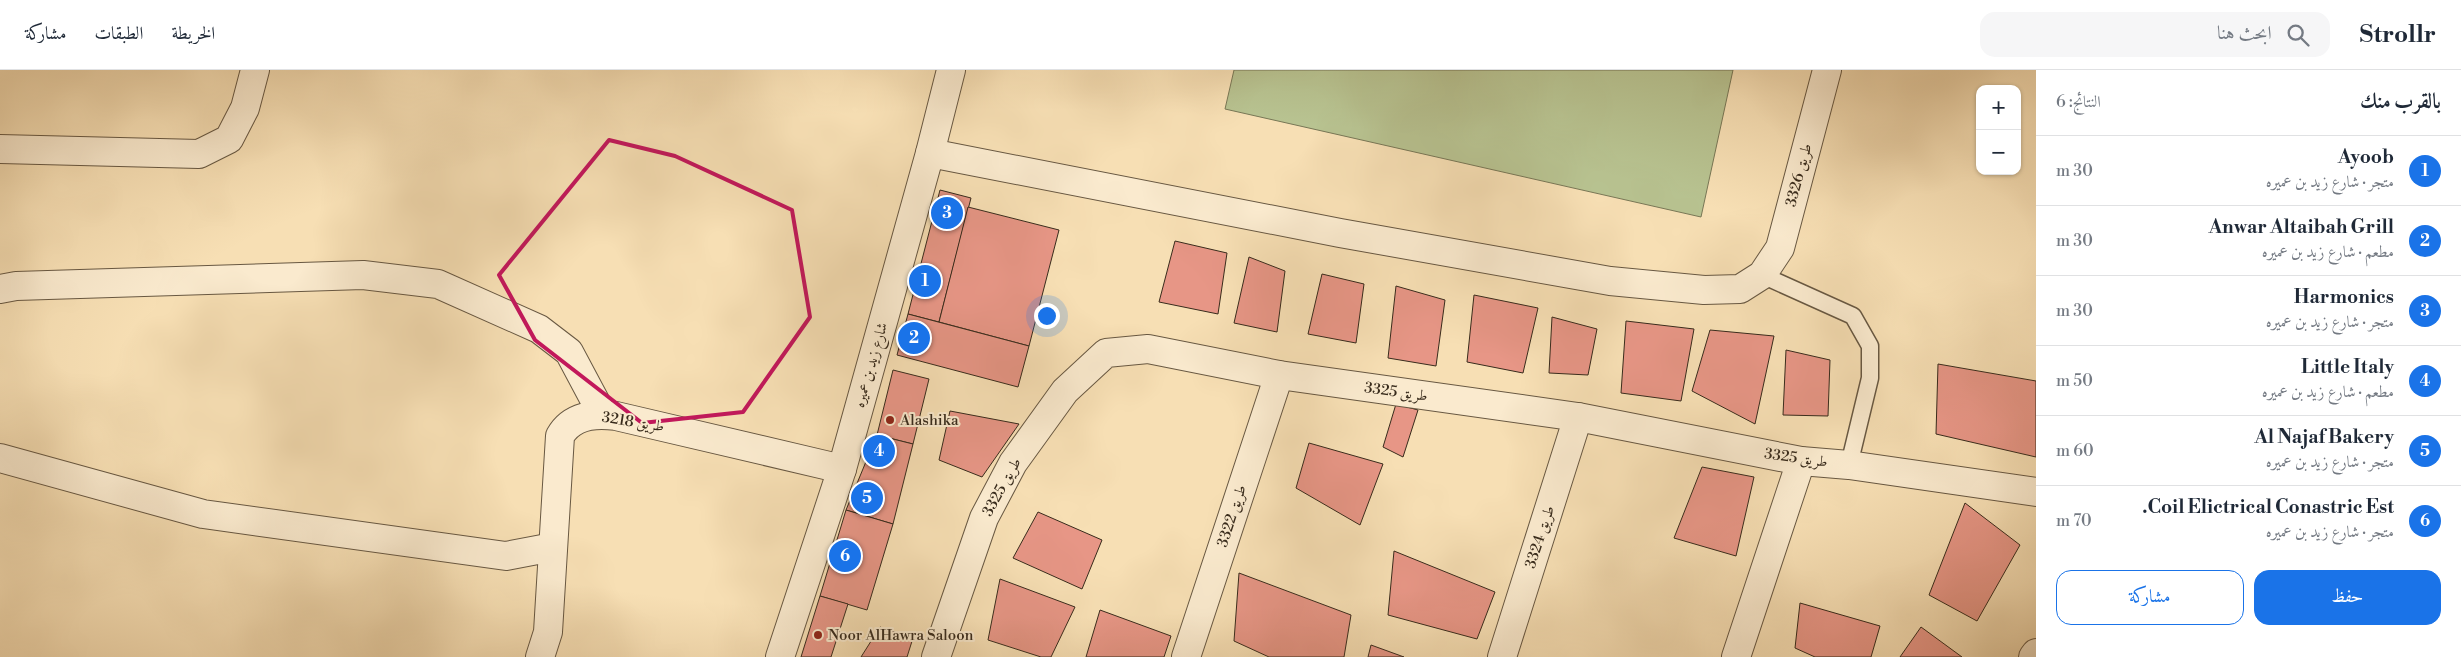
<!DOCTYPE html>
<html lang="ar">
<head>
<meta charset="utf-8">
<style>
  :root { --surface:#fff; --page:#f6f6f7; --text:#1f2937; --muted:#747a83; --line:#e0e1e3; --accent:#1a73e8 }
  body { margin:0; font-family:"Libre Bodoni",Amiri,serif; background:var(--page); color:var(--text); direction:rtl }
  .controls { position:absolute; right:15px; top:15px; display:grid; overflow:hidden; border-radius:10px; box-shadow:0 1px 4px #0004 }
  .controls button { width:45px; height:45px; display:grid; place-items:center; padding:0; border:0; border-bottom:1px solid var(--line); background:var(--surface); color:var(--text); font:25px sans-serif }
  .you { position:absolute; left:1046px; top:245px; width:18px; height:18px; margin:-12px; border:4px solid #fff; border-radius:50%; background:#1a73e8; box-shadow:0 0 0 8px #1a73e833 }
  .badge { display:grid; place-items:center; width:32px; height:32px; border-radius:50%; background:var(--accent); color:#fff; font-size:16px; font-weight:700 }
  .pin { position:absolute; translate:-50% -50%; border:2px solid #fff; box-shadow:0 1px 5px #0006 }
  .list { margin:0; padding:0; list-style:none }
  h2 { display:flex; justify-content:space-between; align-items:center; height:65px; margin:0; padding:0 20px; font-size:21px }
  h2 small { font-size:16px; font-weight:400; color:var(--muted) }
  .list li { display:grid; grid-template-columns:32px 1fr auto; gap:15px; align-items:center; box-sizing:border-box; height:70px; padding:0 20px; border-top:1px solid var(--line) }
  .list b { display:block; font-size:19px; white-space:nowrap }
  .list p { margin:0; font-size:16px; white-space:nowrap; color:var(--muted) }
  .list em { font-size:16px; font-style:normal; color:var(--muted) }
  .actions { display:flex; gap:10px; padding:15px 20px }
  .actions a { flex:1; padding:11px 0; border:1px solid var(--accent); border-radius:15px; text-align:center; font-size:18px; color:var(--accent) }
  .actions .main { background:var(--accent); color:#fff }
  .icon { flex:none; width:28px; height:28px; fill:none; stroke:currentColor; stroke-width:2; stroke-linecap:round; stroke-linejoin:round }
  .map { position:relative; flex:none; width:2036px; height:587px; overflow:hidden; direction:ltr }
  header { display:flex; align-items:center; gap:30px; box-sizing:border-box; height:70px; padding:0 25px; background:var(--surface); border-bottom:1px solid var(--line) }
  header strong { font-size:24px }
  nav { display:flex; gap:28px; margin-inline-start:auto; font-size:18px }
  .search { width:350px; height:45px; background:var(--page); display:flex; align-items:center; gap:12px; box-sizing:border-box; padding:0 18px; border-radius:15px; color:var(--muted); font-size:19px }
  main { display:flex }
  aside { flex:1; background:var(--surface) }
  .map>svg:first-child { display:block }
</style>
</head>
<body>
<header>
<strong>Strollr</strong>
<div class="search"><svg class="icon" aria-label="search" viewBox="0 0 24 24"><circle cx="10" cy="10" r="6"/><path d="M15 15l6 6"/></svg>ابحث هنا</div>
<nav><a>الخريطة</a><a>الطبقات</a><a>مشاركة</a></nav>
</header>
<main>
<aside>
<h2>بالقرب منك<small>النتائج: 6</small></h2>
<ul class="list">
<li><span class="badge">1</span><div><b>Ayoob</b><p>متجر · شارع زيد بن عميره</p></div><em>30 m</em></li>
<li><span class="badge">2</span><div><b>Anwar Altaibah Grill</b><p>مطعم · شارع زيد بن عميره</p></div><em>30 m</em></li>
<li><span class="badge">3</span><div><b>Harmonics</b><p>متجر · شارع زيد بن عميره</p></div><em>30 m</em></li>
<li><span class="badge">4</span><div><b>Little Italy</b><p>مطعم · شارع زيد بن عميره</p></div><em>50 m</em></li>
<li><span class="badge">5</span><div><b>Al Najaf Bakery</b><p>متجر · شارع زيد بن عميره</p></div><em>60 m</em></li>
<li><span class="badge">6</span><div><b>Coil Elictrical Conastric Est.</b><p>متجر · شارع زيد بن عميره</p></div><em>70 m</em></li>
</ul>
<div class="actions"><a class="main">حفظ</a><a>مشاركة</a></div>
</aside>
<div class="map">
<svg width="2036" height="587" viewBox="0 0 2036 587">
  <rect width="100%" height="100%" fill="#f7dfb4"/>
  <filter id="stains"><feTurbulence type="fractalNoise" baseFrequency=".004" numOctaves="4"/><feColorMatrix values="0 0 0 0 .2 0 0 0 0 .09 0 0 0 0 .02 0 0 0 .5 -.17"/></filter>
  <radialGradient id="worn" r=".72"><stop offset=".6" stop-color="#630" stop-opacity="0"/><stop offset="1" stop-color="#630" stop-opacity=".3"/></radialGradient>
  <polygon fill="#b8c391" stroke="#787756" points="1234,0 1733,0 1701,147 1225,39"/>
  <g fill="#e79686" stroke="#382b1c">
    <polygon points="940,120 971,128 939,252 908,244"/>
    <polygon points="968,137 1059,160 1029,276 939,252"/>
    <polygon points="1175,171 1227,183 1218,244 1159,232"/>
    <polygon points="1249,187 1285,201 1277,262 1234,253"/>
    <polygon points="1322,204 1364,214 1356,273 1308,264"/>
    <polygon points="1396,216 1445,230 1436,296 1388,288"/>
    <polygon points="1474,225 1538,238 1523,303 1467,292"/>
    <polygon points="908,244 1029,276 1018,317 897,285"/>
    <polygon points="1552,247 1597,259 1588,305 1549,303"/>
    <polygon points="1626,251 1694,259 1681,331 1621,323"/>
    <polygon points="1710,260 1774,266 1755,354 1692,321"/>
    <polygon points="1786,280 1830,290 1828,346 1783,345"/>
    <polygon points="1938,294 2036,311 2036,387 1936,364"/>
    <polygon points="893,300 929,309 913,374 877,365"/>
    <polygon points="1396,334 1418,340 1403,387 1383,377"/>
    <polygon points="950,341 1019,354 982,407 939,390"/>
    <polygon points="877,365 913,374 893,454 846,440"/>
    <polygon points="1309,373 1383,394 1360,455 1296,418"/>
    <polygon points="1702,397 1754,407 1736,486 1674,468"/>
    <polygon points="1965,433 2020,475 1977,551 1929,525"/>
    <polygon points="846,440 893,454 867,540 820,526"/>
    <polygon points="1038,442 1102,470 1082,519 1013,488"/>
    <polygon points="1394,481 1495,522 1477,569 1388,545"/>
    <polygon points="1239,503 1351,545 1344,587 1269,587 1234,571"/>
    <polygon points="1000,509 1075,537 1051,587 1041,587 988,570"/>
    <polygon points="820,526 848,534 831,587 801,587"/>
    <polygon points="1800,533 1880,556 1871,587 1815,587 1795,578"/>
    <polygon points="1100,540 1171,566 1164,587 1086,587"/>
    <polygon points="880,557 913,568 907,587 861,587"/>
    <polygon points="1921,557 1962,587 1900,587"/>
    <polygon points="1371,575 1404,587 1368,587"/>
  </g>
  <g fill="none" stroke-linecap="round" stroke-linejoin="round">
    <defs>
      <polyline id="service" points="1762,205 1853,246 1870,276 1870,308 1849,395"/>
      <g id="minor">
        <polyline points="0,79 199,84 229,69 245,38 255,0"/>
        <polyline points="930,83 1340,163 1610,211 1704,220 1740,219 1762,205 1780,178 1827,0"/>
        <polyline points="0,219 16,216 363,205 438,214 539,259 569,282 602,344"/>
        <polyline points="0,388 203,444 506,486 553,477"/>
        <path d="M540,587L548,562L560,366C571,346 595,343 616,346L842,399"/>
        <polyline points="936,587 984,448 1013,393 1065,321 1106,283 1148,279 1279,305 1578,347 1801,391 1849,395 2036,422"/>
        <polyline points="1186,587 1279,305"/>
        <polyline points="1502,587 1578,347"/>
        <polyline points="1736,587 1801,391"/>
        <polyline points="2033,587 2036,583"/>
      </g>
      <polyline id="tertiary" points="780,587 842,399 930,83 951,0"/>
    </defs>
    <use href="#service" stroke="#685842" stroke-width="19"/>
    <use href="#minor" stroke="#685842" stroke-width="30"/>
    <use href="#tertiary" stroke="#685842" stroke-width="30"/>
    <use href="#service" stroke="#faeace" stroke-width="16"/>
    <use href="#minor" stroke="#faeace" stroke-width="28"/>
    <use href="#tertiary" stroke="#faeace" stroke-width="28"/>
  </g>
  <path fill="none" stroke="#c2185b" stroke-width="4" stroke-linejoin="round" d="M609,70L675,86L792,140L810,247L743,342L642,353L535,270L499,205Z"/>
  <g fill="#8f2418" stroke="#faeace" stroke-width="2">
    <circle cx="890" cy="350" r="5"/>
    <circle cx="818" cy="565" r="5"/>
  </g>
  <g text-anchor="middle" dominant-baseline="central" stroke-width="4" stroke-linejoin="round" paint-order="stroke">
    <g font-size="15" fill="#382b1c" stroke="#faeace">
      <text transform="translate(1799 105) rotate(-75)">طريق 3326</text>
      <text transform="translate(871 295) rotate(-74)">شارع زيد بن عميره</text>
      <text transform="translate(1396 322) rotate(8)">طريق 3325</text>
      <text transform="translate(633 352) rotate(9)">طريق 3218</text>
      <text transform="translate(1796 388) rotate(8)">طريق 3325</text>
      <text transform="translate(1002 417) rotate(-61)">طريق 3325</text>
      <text transform="translate(1232 446) rotate(-72)">طريق 3322</text>
      <text transform="translate(1540 467) rotate(-72)">طريق 3324</text>
    </g>
    <g font-size="15" fill="#382b1c" stroke="#faeace" text-anchor="start">
      <text x="900" y="350">Alashika</text>
      <text x="828" y="565">Noor AlHawra Saloon</text>
    </g>
  </g>
  <rect width="100%" height="100%" filter="url(#stains)"/>
  <rect width="100%" height="100%" fill="url(#worn)"/>
</svg>
<div class="controls">
<button>+</button>
<button>−</button>
</div>
<div class="you"></div>
<div class="pin badge" style="left:925px;top:211px">1</div>
<div class="pin badge" style="left:914px;top:268px">2</div>
<div class="pin badge" style="left:947px;top:143px">3</div>
<div class="pin badge" style="left:879px;top:381px">4</div>
<div class="pin badge" style="left:867px;top:428px">5</div>
<div class="pin badge" style="left:845px;top:486px">6</div>
</div>
</main>
</body>
</html>
